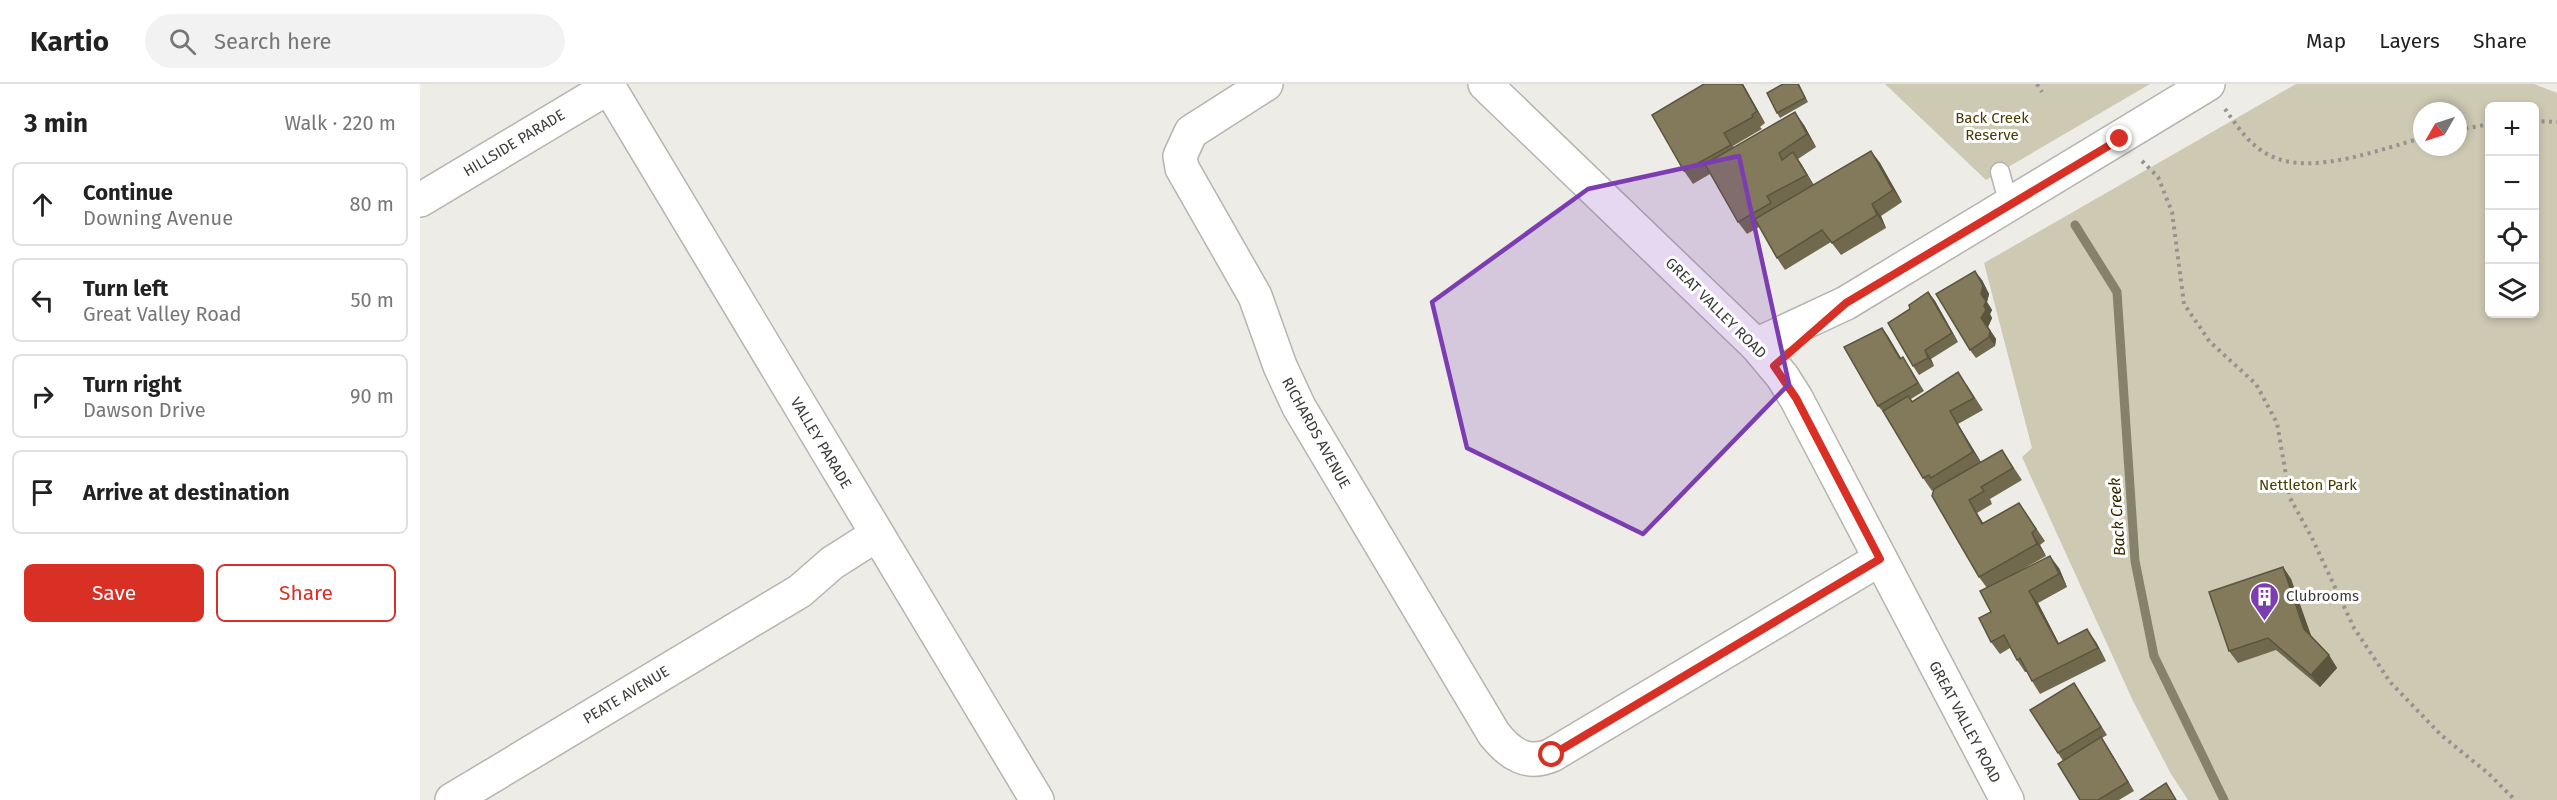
<!DOCTYPE html>
<html lang="en">
<head>
<meta charset="utf-8">
<style>
  :root { --surface:#fff; --page:#f2f2f2; --text:#222; --muted:#767676; --line:#e0e0e0; --accent:#d93025 }
  body { margin:0; font-family:"Fira Sans",sans-serif; background:var(--page); color:var(--text) }
  .controls { position:absolute; right:18px; top:18px; display:grid; overflow:hidden; border-radius:9px; box-shadow:0 3px 9px #0003 }
  .controls button { width:54px; height:54px; display:grid; place-items:center; padding:0; border:0; border-bottom:2px solid var(--line); background:var(--surface); color:var(--text); font:30px sans-serif }
  .compass { position:absolute; left:1993px; top:18px; width:54px; height:54px; border-radius:50%; background:var(--surface); box-shadow:0 3px 9px #0003; rotate:231deg }
  .stop { position:absolute; width:18px; height:18px; margin:-14px; border:4px solid #d93025; border-radius:50%; background:#fff }
  .stop.end { background:#d93025; border-color:#fff; box-shadow:0 2px 6px #0008 }
  .list { margin:0; padding:0; list-style:none }
  h2 { display:flex; justify-content:space-between; align-items:center; height:78px; margin:0; padding:0 24px; font-size:26px }
  h2 small { font-size:20px; font-weight:400; color:var(--muted) }
  .list li { display:grid; grid-template-columns:39px 1fr auto; gap:18px; align-items:center; box-sizing:border-box; height:84px; margin:0 12px 12px; padding:0 12px; border:2px solid var(--line); border-radius:9px }
  .list b { display:block; font-size:22px; white-space:nowrap }
  .list p { margin:0; font-size:20px; white-space:nowrap; color:var(--muted) }
  .list em { font-size:20px; font-style:normal; color:var(--muted) }
  .actions { display:flex; gap:12px; padding:18px 24px }
  .actions a { flex:1; padding:14px 0; border:2px solid var(--accent); border-radius:9px; text-align:center; font-size:21px; color:var(--accent) }
  .actions .main { background:var(--accent); color:#fff }
  .icon { flex:none; width:33px; height:33px; fill:none; stroke:currentColor; stroke-width:2; stroke-linecap:round; stroke-linejoin:round }
  .map { position:relative; flex:none; width:2137px; height:716px; overflow:hidden }
  header { display:flex; align-items:center; gap:36px; box-sizing:border-box; height:84px; padding:0 30px; background:var(--surface); border-bottom:2px solid var(--line) }
  header strong { font-size:28px }
  nav { display:flex; gap:33px; margin-inline-start:auto; font-size:21px }
  .search { width:420px; height:54px; background:var(--page); display:flex; align-items:center; gap:15px; box-sizing:border-box; padding:0 21px; border-radius:33px; color:var(--muted); font-size:22px }
  main { display:flex }
  aside { flex:1; background:var(--surface) }
  .map>svg:first-child { display:block }
</style>
</head>
<body>
<header>
<strong>Kartio</strong>
<div class="search"><svg class="icon" aria-label="search" viewBox="0 0 24 24"><circle cx="10" cy="10" r="6"/><path d="M15 15l6 6"/></svg>Search here</div>
<nav><a>Map</a><a>Layers</a><a>Share</a></nav>
</header>
<main>
<aside>
<h2>3 min<small>Walk · 220 m</small></h2>
<ul class="list">
<li><svg class="icon" aria-label="ahead" viewBox="0 0 24 24"><path d="M12 20V5M6 11l6-6 6 6"/></svg><div><b>Continue</b><p>Downing Avenue</p></div><em>80 m</em></li>
<li><svg class="icon" aria-label="left" viewBox="0 0 24 24"><path d="M17 20v-9H6M10 6l-5 5 5 5"/></svg><div><b>Turn left</b><p>Great Valley Road</p></div><em>50 m</em></li>
<li><svg class="icon" aria-label="right" viewBox="0 0 24 24"><path d="M7 20v-9h11M14 6l5 5-5 5"/></svg><div><b>Turn right</b><p>Dawson Drive</p></div><em>90 m</em></li>
<li><svg class="icon" aria-label="arrive" viewBox="0 0 24 24"><path d="M6 21V4h12l-3 4 3 4H6"/></svg><div><b>Arrive at destination</b></div></li>
</ul>
<div class="actions"><a class="main">Save</a><a>Share</a></div>
</aside>
<div class="map">
<svg width="2137" height="716" viewBox="0 0 2137 716">
  <rect width="100%" height="100%" fill="#edece6"/>
  <g fill="#cec9b3" fill-rule="evenodd">
    <polygon points="1465,0 1730,0 1566,96"/>
    <path d="M1876,0H2114L2137,9V716H1768L1751,690L1713,617L1602,373L1612,364L1564,179ZM2070,22H2114V230H2070ZM2002,27H2038V63H2002Z"/>
  </g>
  <g fill="none" stroke-linecap="round" stroke-linejoin="round">
    <polyline stroke="#87816a" stroke-width="9" points="1655,141 1697,208 1715,477 1734,572 1804,716"/>
    <defs>
      <polyline id="service" points="1580,88 1589,121"/>
      <g id="minor">
        <polyline points="187,0 617,716"/>
        <path d="M846,0L771,48L760,72L762,84L835,212L860,282L879,323L1074,650C1090,670 1107,682 1132,671L1460,475"/>
        <polyline points="1065,0 1336,261 1362,292 1376,314 1587,716"/>
        <polyline points="0,116 189,3"/>
        <polyline points="1336,261 1426,219 1788,0"/>
        <polyline points="32,716 380,507 412,479 456,451"/>
      </g>
    </defs>
    <use href="#service" stroke="#b5b4ae" stroke-width="21"/>
    <use href="#minor" stroke="#b5b4ae" stroke-width="36"/>
    <g stroke="#94938f" stroke-width="4" stroke-dasharray="3 4.5" stroke-linecap="butt">
      <polyline points="1617,0 1622,8"/>
      <path d="M1805,25C1817,42 1830,62 1849,71C1890,93 1961,65 2002,54"/>
      <polyline points="2114,37 2137,38"/>
      <polyline points="2038,46 2070,40"/>
      <polyline points="1722,77 1738,93 1752,128 1764,220 1790,258 1836,300 1857,339 1870,414 1892,454 1934,544 1970,598 2021,651 2069,690 2095,716"/>
    </g>
    <use href="#service" stroke="#fff" stroke-width="18"/>
    <use href="#minor" stroke="#fff" stroke-width="33"/>
  </g>
  <g fill="#70694d">
    <polygon points="1323,0 1345,39 1340,43 1342,45 1313,62 1314,63 1384,41 1396,63 1378,75 1394,101 1451,67 1460,79 1482,118 1461,132 1466,144 1421,171 1411,158 1365,186 1357,174 1339,143 1327,150 1318,138 1290,90 1273,100 1264,87"/>
    <polygon points="1363,0 1379,0 1388,18 1360,34 1357,29"/>
    <polygon points="1562,196 1569,210 1567,218 1572,226 1570,230 1572,234 1568,243 1576,255 1575,262 1556,274 1550,266"/>
    <polygon points="1508,208 1515,217 1538,258 1511,275 1514,282 1499,291 1493,282 1490,225"/>
    <polygon points="1462,244 1481,275 1489,282 1504,307 1491,315 1492,317 1547,301 1563,326 1538,340 1561,378 1582,366 1602,396 1570,415 1572,420 1557,429 1563,439 1599,419 1625,457 1620,461 1626,472 1598,488 1639,484 1647,503 1618,519 1639,560 1676,558 1686,577 1620,610 1612,597 1607,588 1605,588 1597,576 1590,564 1580,570 1571,558 1571,528 1567,504 1559,493 1513,406 1512,407 1503,394 1465,330 1458,322"/>
    <polygon points="1863,483 1871,495 1891,552 1909,571 1917,584 1900,603 1856,566 1818,579 1809,567"/>
    <polygon points="1660,608 1687,651 1682,654 1714,707 1699,716 1660,716 1643,677 1638,669"/>
  </g>
  <g fill="#5b553f">
    <polygon points="1322,0 1323,0 1345,39 1337,27"/>
    <polygon points="1375,28 1384,41 1396,63 1387,50"/>
    <polygon points="1451,67 1460,79 1482,118 1473,106"/>
    <polygon points="1373,68 1382,81 1395,104 1387,91"/>
    <polygon points="1452,120 1461,132 1466,144 1457,131"/>
    <polygon points="1555,187 1562,196 1569,210 1567,218 1572,226 1570,230 1572,234 1568,243 1576,255 1575,262 1569,253 1561,234 1564,222"/>
    <polygon points="1508,208 1515,217 1538,258 1532,249"/>
    <polygon points="1462,244 1468,252 1487,284 1480,275"/>
    <polygon points="1505,266 1511,275 1514,282 1508,274"/>
    <polygon points="1530,327 1538,340 1562,380 1553,368"/>
    <polygon points="1549,416 1557,429 1571,452 1562,440"/>
    <polygon points="1612,449 1620,461 1626,472 1617,460"/>
    <polygon points="1630,472 1639,484 1647,503 1639,490"/>
    <polygon points="1863,483 1871,495 1893,557 1884,545"/>
    <polygon points="1609,507 1618,519 1646,573 1638,560"/>
    <polygon points="1667,545 1676,558 1686,577 1678,564"/>
    <polygon points="1909,571 1917,584 1900,603 1891,591"/>
    <polygon points="1681,653 1687,662 1714,707 1708,698"/>
  </g>
  <g fill="#827a5a" stroke="#5b553f" stroke-width="1.5">
    <polygon points="1284,0 1322,0 1337,27 1332,31 1333,33 1304,49 1311,61 1264,87 1232,31"/>
    <polygon points="1363,0 1378,0 1385,14 1357,29 1347,9"/>
    <polygon points="1375,28 1387,50 1359,69 1362,76 1373,68 1387,91 1347,112 1351,119 1318,138 1285,80"/>
    <polygon points="1451,67 1473,106 1452,120 1457,131 1412,159 1402,146 1357,174 1335,135"/>
    <polygon points="1555,187 1563,202 1561,210 1566,217 1564,222 1566,226 1561,234 1570,247 1569,253 1550,266 1516,210"/>
    <polygon points="1508,208 1532,249 1505,266 1508,274 1493,282 1468,239 1490,225 1489,221"/>
    <polygon points="1462,244 1480,275 1483,273 1498,299 1458,322 1424,263"/>
    <polygon points="1538,288 1554,314 1530,327 1553,368 1511,394 1509,391 1503,394 1463,327 1488,312 1492,318"/>
    <polygon points="1582,366 1593,384 1561,403 1564,407 1549,416 1562,440 1599,419 1616,445 1612,449 1617,460 1559,493 1512,412 1514,405"/>
    <polygon points="1630,472 1639,490 1609,507 1638,560 1667,545 1678,564 1612,597 1600,574 1597,576 1584,551 1571,558 1559,534 1571,528 1560,507"/>
    <polygon points="1863,483 1884,545 1909,571 1891,591 1848,554 1809,567 1789,508"/>
    <polygon points="1654,599 1681,643 1638,669 1610,626"/>
    <polygon points="1681,653 1708,698 1678,716 1660,716 1638,680"/>
    <polygon points="1746,699 1756,716 1720,716"/>
  </g>
  <g fill="none" stroke-linecap="round" stroke-linejoin="round">
    <polyline stroke="#d93025" stroke-width="8" points="1132,671 1460,475 1376,314 1354,282 1426,219 1700,55"/>
  </g>
  <path fill="#7c3db2" fill-opacity="0.2" stroke="#7c3db2" stroke-width="4.5" stroke-linejoin="round" d="M1319,72L1369,300L1223,450L1047,364L1012,218L1168,105Z"/>
  <defs>
    <symbol id="building-pin" viewBox="-11 -11 22 30"><path d="M0 17L-7.5 6A9.5 9.5 0 1 1 7.5 6Z" fill="#7c3db2" stroke="#fff"/><path d="M-4-6H4V6H1V3H-1V6H-4ZM-2.5-4.3h1.7v1.8h-1.7ZM.8-4.3h1.7v1.8H.8ZM-2.5-1h1.7V.8h-1.7ZM.8-1h1.7V.8H.8Z" fill="#fff"/></symbol>
  </defs>
  <g fill-rule="evenodd">
    <use href="#building-pin" x="1828" y="496" width="33" height="45"/>
  </g>
  <g text-anchor="middle" dominant-baseline="central" stroke-width="6" stroke-linejoin="round" paint-order="stroke">
    <g font-size="15" fill="#493c00" stroke="#fff">
      <text x="1572" y="34">Back Creek<tspan x="1572" dy="17">Reserve</tspan></text>
      <text x="1888" y="401">Nettleton Park</text>
    </g>
    <g font-size="15" fill="#3b3b38" stroke="#fff">
      <text transform="translate(94 59) rotate(-31)">HILLSIDE PARADE</text>
      <text transform="translate(1296 224) rotate(45)">GREAT VALLEY ROAD</text>
      <text transform="translate(896 349) rotate(61)">RICHARDS AVENUE</text>
      <text transform="translate(401 359) rotate(59)">VALLEY PARADE</text>
      <text transform="translate(206 611) rotate(-31)">PEATE AVENUE</text>
      <text transform="translate(1545 638) rotate(62)">GREAT VALLEY ROAD</text>
    </g>
    <g font-size="15" fill="#3b3b38" stroke="#fff" text-anchor="start">
      <text x="1866" y="512">Clubrooms</text>
    </g>
    <g font-size="16" font-style="italic" fill="#342900" stroke="#fff">
      <text transform="translate(1697 433) rotate(-94)">Back Creek</text>
    </g>
  </g>
</svg>
<div class="controls">
<button>+</button>
<button>−</button>
<button><svg class="icon" aria-label="locate" viewBox="0 0 24 24"><circle cx="12" cy="12" r="6"/><path d="M12 2v4M12 18v4M2 12h4M18 12h4"/></svg></button>
<button><svg class="icon" aria-label="layers" viewBox="0 0 24 24"><path d="M12 4l9 5-9 5-9-5zM3 14l9 5 9-5"/></svg></button>
</div>
<svg class="compass" viewBox="-18 -18 36 36"><path d="M0-13l5 13h-10z" fill="#e53935"/><path d="M0 13l5-13h-10z" fill="#767676"/></svg>
<div class="stop" style="left:1132px;top:671px"></div>
<div class="stop end" style="left:1700px;top:55px"></div>
</div>
</main>
</body>
</html>
